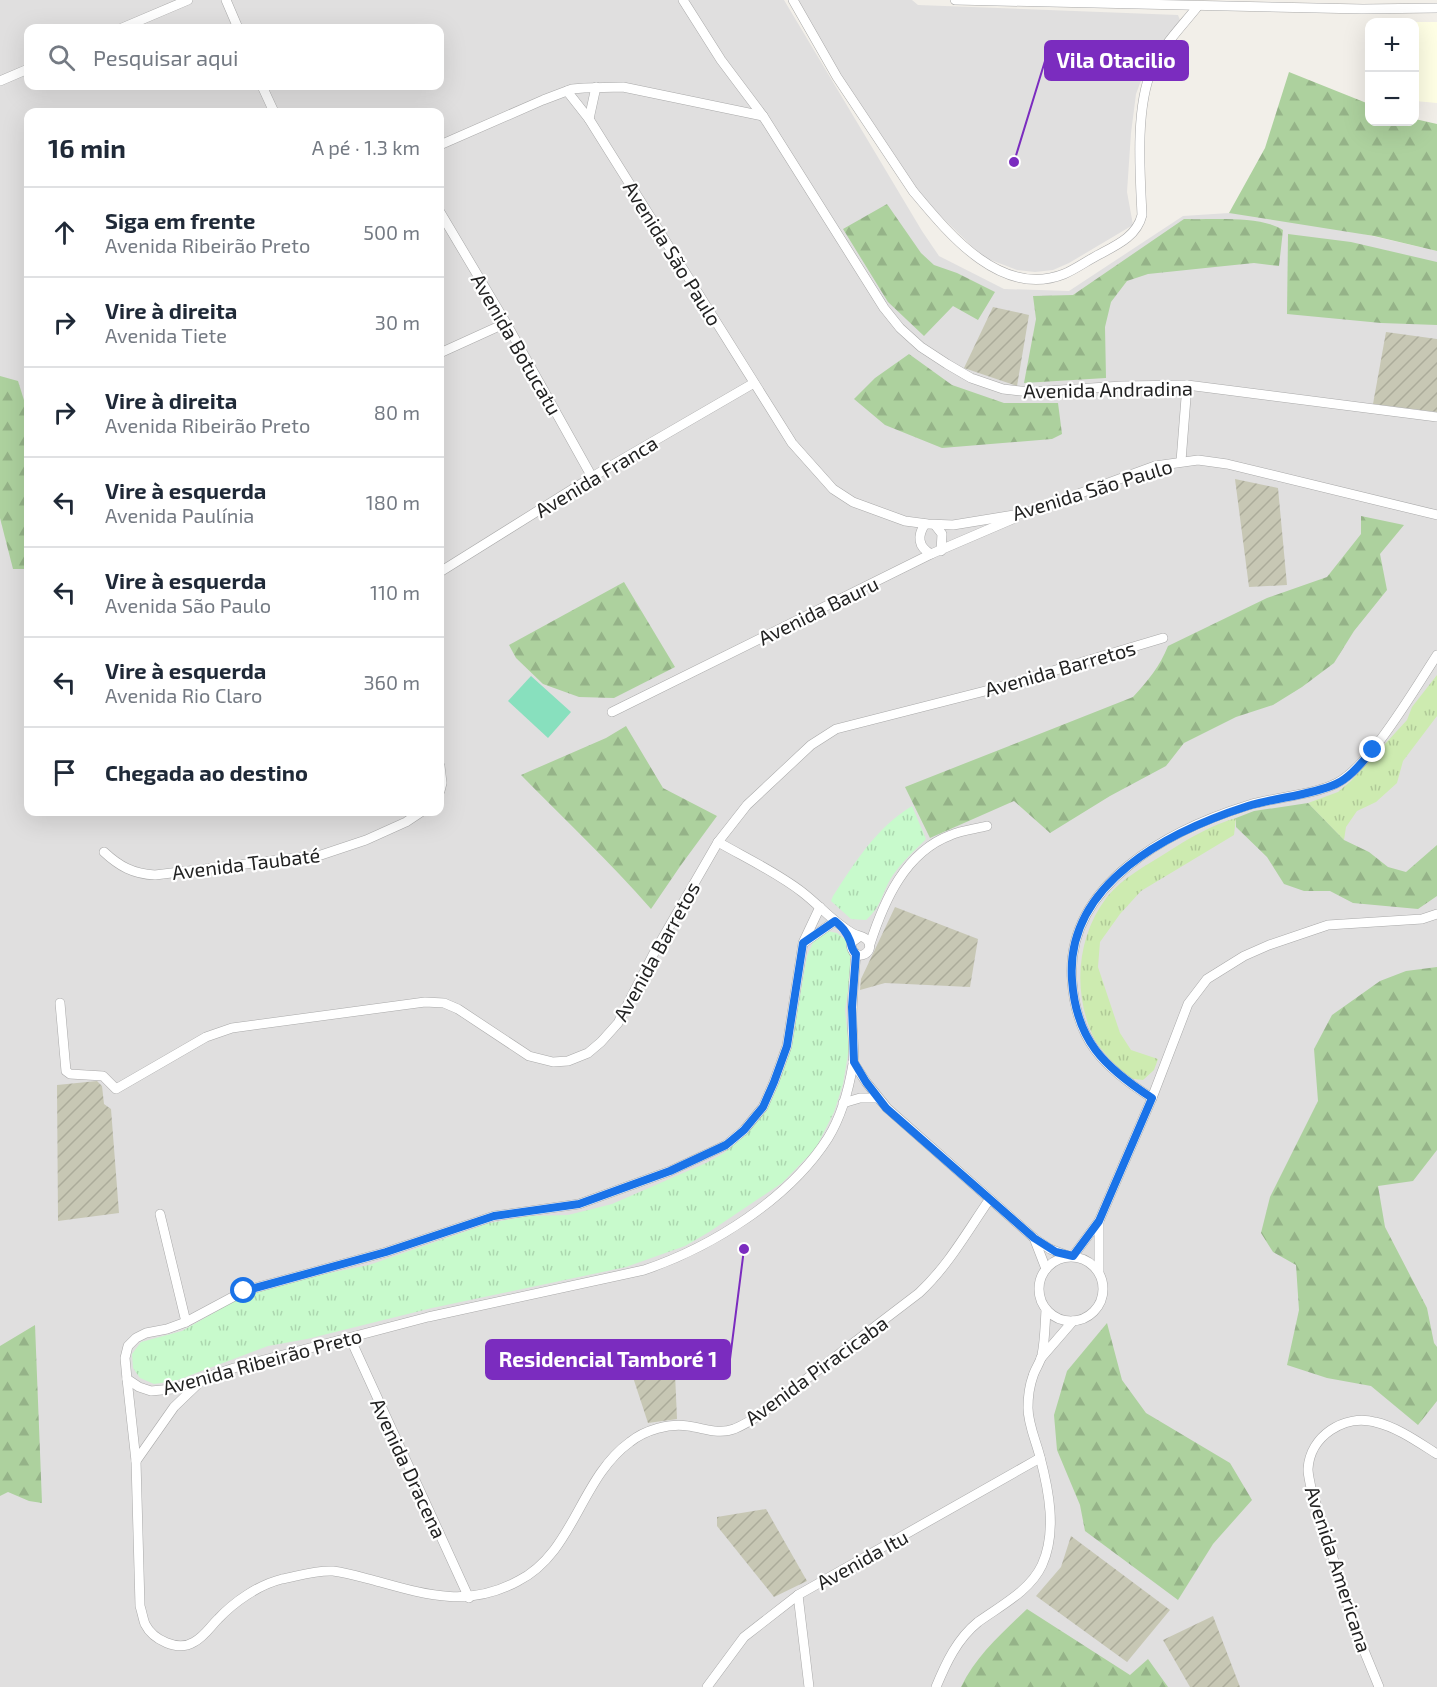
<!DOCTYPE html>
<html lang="pt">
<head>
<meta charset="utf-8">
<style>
  :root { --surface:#fff; --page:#f2f2f3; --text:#1f2937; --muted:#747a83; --line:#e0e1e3 }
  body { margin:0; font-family:"Exo 2",sans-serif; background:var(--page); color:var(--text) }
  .controls { position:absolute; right:18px; top:18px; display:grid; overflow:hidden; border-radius:12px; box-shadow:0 6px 24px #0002 }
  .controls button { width:54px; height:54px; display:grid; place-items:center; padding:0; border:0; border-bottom:2px solid var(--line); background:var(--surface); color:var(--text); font:30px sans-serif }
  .stop { position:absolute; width:18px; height:18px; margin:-14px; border:4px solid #1a73e8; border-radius:50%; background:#fff }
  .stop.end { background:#1a73e8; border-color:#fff; box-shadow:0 2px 6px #0008 }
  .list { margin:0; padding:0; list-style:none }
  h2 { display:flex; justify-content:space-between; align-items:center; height:78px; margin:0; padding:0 24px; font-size:26px }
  h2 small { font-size:20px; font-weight:400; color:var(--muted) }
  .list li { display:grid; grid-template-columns:39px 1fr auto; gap:18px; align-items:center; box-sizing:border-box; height:90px; padding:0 24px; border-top:2px solid var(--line) }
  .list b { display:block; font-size:22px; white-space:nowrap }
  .list p { margin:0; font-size:20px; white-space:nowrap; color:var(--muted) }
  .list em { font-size:20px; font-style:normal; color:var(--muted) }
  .icon { flex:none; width:33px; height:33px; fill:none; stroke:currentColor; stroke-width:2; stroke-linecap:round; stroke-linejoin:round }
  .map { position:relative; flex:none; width:1437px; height:1687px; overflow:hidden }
  .search { position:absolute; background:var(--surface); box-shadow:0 6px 24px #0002; left:24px; top:24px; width:420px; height:66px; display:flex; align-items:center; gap:15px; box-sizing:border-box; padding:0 21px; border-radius:12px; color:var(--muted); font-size:22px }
  .panel { position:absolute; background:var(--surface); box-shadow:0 6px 24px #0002; left:24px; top:108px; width:420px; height:708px; border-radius:12px }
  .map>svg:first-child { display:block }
</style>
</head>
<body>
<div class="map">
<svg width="1437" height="1687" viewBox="0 0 1437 1687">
  <defs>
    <pattern id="construction-furrows" width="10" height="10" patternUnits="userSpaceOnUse" patternTransform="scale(1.5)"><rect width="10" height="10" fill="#c7c7b4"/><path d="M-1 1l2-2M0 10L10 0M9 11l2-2" fill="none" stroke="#abab9a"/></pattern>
    <pattern id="grass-tufts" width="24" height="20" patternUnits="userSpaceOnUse" patternTransform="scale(1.5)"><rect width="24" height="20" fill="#cdebb0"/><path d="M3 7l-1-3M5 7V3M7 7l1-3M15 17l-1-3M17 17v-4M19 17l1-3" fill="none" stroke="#b0c997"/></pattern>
    <pattern id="forest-firs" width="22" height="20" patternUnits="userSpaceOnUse" patternTransform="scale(1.5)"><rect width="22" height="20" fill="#add19e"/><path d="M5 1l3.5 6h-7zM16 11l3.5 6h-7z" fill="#95b388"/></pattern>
    <pattern id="park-tufts" width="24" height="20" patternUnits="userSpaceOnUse" patternTransform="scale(1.5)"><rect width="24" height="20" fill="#c8facc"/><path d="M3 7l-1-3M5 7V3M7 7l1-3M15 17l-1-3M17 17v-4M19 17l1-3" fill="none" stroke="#acd6af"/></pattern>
  </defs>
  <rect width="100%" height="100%" fill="#f2efe9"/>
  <g fill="#e0dfdf" fill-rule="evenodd">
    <path d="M0,0H784L922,231L939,256L1004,289L1069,291L1183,216L1229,213H1273L1437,251V1687H0ZM28,28H440V86H28ZM28,112H440V812H28Z"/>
    <polygon points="796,0 912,0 918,5 1178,15 1180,20 1149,59 1136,94 1131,133 1127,192 1133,225 1069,263 1053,270 1035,272 1017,270 983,257 922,198 841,78"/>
  </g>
  <polygon fill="#ffffe5" points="1376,22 1437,22 1437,103 1415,101 1414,22"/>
  <g fill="url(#construction-furrows)">
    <polygon points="993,307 1029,315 1017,386 964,368"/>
    <polygon points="1386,332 1437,339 1437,412 1373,404"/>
    <polygon points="1235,479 1278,488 1287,585 1249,587"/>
    <polygon points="895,907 978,939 970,987 885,983 860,990 861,979"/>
    <polygon points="97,1081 102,1086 104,1104 111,1109 119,1213 58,1221 57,1085"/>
    <polygon points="674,1350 677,1419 648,1423 626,1356"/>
    <polygon points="766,1509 807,1581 774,1597 717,1526 717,1517"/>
    <polygon points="1071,1536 1170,1610 1127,1662 1036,1596 1061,1567"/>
    <polygon points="1213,1616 1240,1687 1190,1687 1163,1640"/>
  </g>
  <g fill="url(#grass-tufts)">
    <polygon points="1437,675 1437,716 1403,761 1397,783 1376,802 1357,811 1346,827 1344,840 1308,803 1338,792 1351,781 1407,720 1412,707"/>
    <path d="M1236,818L1234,835L1141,891L1120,914L1100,942L1098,967L1120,1033L1131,1050L1158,1059L1154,1070L1143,1080C1142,1080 1134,1079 1133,1079C1122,1074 1101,1050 1095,1040C1072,995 1076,937 1107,897C1123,877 1146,866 1166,853C1188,839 1211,825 1236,818Z"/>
  </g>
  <g fill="url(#forest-firs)">
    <polygon points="1289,72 1369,104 1370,122 1414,122 1415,119 1437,124 1437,251 1374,236 1229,213 1265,148"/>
    <polygon points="887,204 921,253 934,265 957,273 995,292 978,320 953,306 924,336 888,302 843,229"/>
    <path d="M1184,219C1212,220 1260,215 1283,230L1279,266L1254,263L1215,267L1148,274L1127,281L1111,302L1105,327L1106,378L1024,383L1036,319L1033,296L1073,295Z"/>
    <polygon points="1288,234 1351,242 1437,262 1437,325 1381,323 1287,314"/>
    <polygon points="909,354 952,385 1004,403 1058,403 1062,434 1052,439 942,448 885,425 854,399 875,378"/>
    <polygon points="0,376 18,381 28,413 28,569 13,569 0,518"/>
    <path d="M1361,516L1404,525L1380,554L1387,590L1354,631L1334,663L1302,687L1273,705L1236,717L1184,743L1166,766L1110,796L1050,833L1014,801L930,838L905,787L1133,697C1148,681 1160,666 1168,646L1267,598L1327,577L1361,534Z"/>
    <polygon points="624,582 675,667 614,698 579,697 543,684 516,658 509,645"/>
    <path d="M626,726L663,788L717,816L681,865L651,909C610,862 565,820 521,775L606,738Z"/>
    <polygon points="1308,803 1344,840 1369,852 1388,867 1406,872 1437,845 1437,896 1418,909 1353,903 1330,891 1304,891 1284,884 1267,857 1236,827 1236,818 1254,811"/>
    <polygon points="1437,967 1437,1150 1413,1181 1378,1186 1385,1227 1427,1308 1434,1343 1437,1347 1437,1401 1418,1425 1371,1386 1327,1378 1287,1365 1299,1310 1296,1265 1273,1252 1261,1233 1270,1197 1318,1101 1314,1049 1332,1015 1380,981 1406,971"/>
    <polygon points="1107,1323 1122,1380 1146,1413 1230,1463 1252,1500 1213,1544 1178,1600 1085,1531 1080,1505 1057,1450 1054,1415 1067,1371"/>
    <polygon points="35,1325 42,1503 29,1501 8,1492 0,1496 0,1346"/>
    <path d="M1027,1609L1130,1675L1148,1659L1168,1687H961C976,1656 1002,1633 1027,1609Z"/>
  </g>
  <g fill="url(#park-tufts)">
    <path d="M912,806L926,839C915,850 902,862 893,875C882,891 883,905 866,920L851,919L831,901L833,896C855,862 876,828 912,806Z"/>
    <polygon points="827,931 837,933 846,940 850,952 851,972 845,1010 849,1048 843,1084 834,1112 816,1148 782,1183 709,1232 685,1246 626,1267 432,1308 307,1339 268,1346 175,1381 154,1384 140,1378 133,1368 132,1354 141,1342 182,1331 245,1295 290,1281 369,1265 490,1223 528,1216 568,1215 612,1204 706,1163 724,1153 744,1136 756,1119 795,1025 807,956 814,940"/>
  </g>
  <polygon fill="#88e0be" points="531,676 571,712 548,738 508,701"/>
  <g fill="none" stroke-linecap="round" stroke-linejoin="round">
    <defs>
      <g id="street">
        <polyline points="226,0 238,28"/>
        <polyline points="683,0 721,60 763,116 884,308 900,328 921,347 947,364 971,378 1003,389 1030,392 1122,386 1187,385 1437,417"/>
        <path d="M793,0L837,77L913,191C948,233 1001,299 1064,274C1076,269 1088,260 1100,254C1117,245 1137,236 1142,215C1140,173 1135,108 1152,69C1162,46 1183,25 1198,6"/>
        <polyline points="955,0 1363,9 1437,8"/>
        <polyline points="122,28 188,0"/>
        <polyline points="0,81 28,69"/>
        <polyline points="262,86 274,112"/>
        <polyline points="567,91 589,119 792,443 833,489 853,502 905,521 928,524 953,525 1026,513 1155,466 1198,460 1227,464 1437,515"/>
        <polyline points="589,119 596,87"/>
        <polyline points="440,145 543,100 572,89 584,88 623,87 763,116"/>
        <polyline points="440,212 506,323 592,477"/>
        <polyline points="440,353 506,323"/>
        <polyline points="1181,461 1187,385"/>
        <path d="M925,524C917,536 918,547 931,554"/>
        <polyline points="935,525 942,534 941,551"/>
        <polyline points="440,572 592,477 754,383"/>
        <polyline points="612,712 931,554 1015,518"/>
        <polyline points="440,766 442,783 440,791"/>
        <path d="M718,842C746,858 776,872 802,892C819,905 833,922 852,933C857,936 865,936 868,941C876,954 852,964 851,943L859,937"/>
        <path d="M104,852C119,866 133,874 155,875L321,855L366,840L406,822L421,812"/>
        <path d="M820,907L803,943L787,1046L774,1082L763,1107L744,1130L726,1145L670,1171L579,1204L494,1216L386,1252L244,1291L186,1322L167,1329L146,1333L136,1338L128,1346L125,1358L127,1379L139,1387L151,1391L172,1389L234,1368L428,1317L644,1270C712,1247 789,1199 828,1138C841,1117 849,1088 853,1064C855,1050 852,1033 852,1018C852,997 854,976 856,954"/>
        <polyline points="805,942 835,921"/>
        <path d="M870,944C884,901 905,852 951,835C962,830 975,829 987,826"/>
        <polyline points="60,1003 66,1071 70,1074 103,1076 116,1089 206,1037 232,1028 425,1002 444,1003 458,1009 529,1056 553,1062 568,1061 588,1053 601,1042 618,1023 654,953 718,842 747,805 811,745 836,729 989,690 1163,638"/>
        <polyline points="853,1062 866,1082 887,1108 1034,1238 1050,1249 1068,1256"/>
        <path d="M1152,1098C1103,1067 1076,1040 1072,980C1065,884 1171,829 1249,805C1276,797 1314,795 1337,783C1370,766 1416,687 1437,655"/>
        <polyline points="843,1103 860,1098 878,1098 881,1101"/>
        <polyline points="160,1214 186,1322"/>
        <polyline points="1099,1221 1099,1271"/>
        <polyline points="1034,1238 1046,1269"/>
        <polyline points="1073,1256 1099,1221 1152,1098 1188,1004 1207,979 1244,956 1269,945 1328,925 1422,919 1437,914"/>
        <circle cx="1071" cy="1289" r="32"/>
        <polyline points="350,1338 469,1598"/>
        <polyline points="1041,1358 1073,1321"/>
        <path d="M127,1379L136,1461L140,1606C142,1612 143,1619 145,1624C153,1640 178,1652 194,1642C204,1637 210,1627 218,1619C234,1602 258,1585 282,1579C298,1576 316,1570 333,1571C349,1573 364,1578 380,1582C430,1596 470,1607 518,1581C574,1553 580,1478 630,1442C645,1430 669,1423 688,1426C704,1428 718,1435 734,1429C760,1418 783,1397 805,1380C843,1351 881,1322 919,1293C948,1266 967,1232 989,1200"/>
        <polyline points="136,1461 174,1407 200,1382"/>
        <polyline points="798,1595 809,1687"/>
        <polyline points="707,1687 744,1637 798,1595 1040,1458"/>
        <path d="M936,1687C946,1663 957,1639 978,1622C1000,1606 1030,1591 1042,1565C1057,1532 1049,1491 1040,1457C1036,1441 1028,1424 1028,1408C1028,1397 1029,1387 1033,1376C1035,1369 1040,1363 1042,1355C1045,1340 1045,1325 1046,1310"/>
        <path d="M1379,1687L1356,1631L1311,1488C1310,1482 1308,1475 1308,1469C1310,1436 1344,1414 1375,1422C1397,1427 1418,1442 1437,1454"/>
      </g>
    </defs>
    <use href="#street" stroke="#a9a9a9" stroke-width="10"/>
    <use href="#street" stroke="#fff" stroke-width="9"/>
  </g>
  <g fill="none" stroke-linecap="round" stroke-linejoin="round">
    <path stroke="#1a73e8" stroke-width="8" d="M244,1291L386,1252L494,1216L579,1204L670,1171L726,1145L744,1130L763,1107L774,1082L787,1046L803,943L835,921C842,927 846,931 850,941C852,946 851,949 856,954L852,1007L854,1062L866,1082L886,1108L1034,1238L1056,1252L1073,1256L1099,1221L1152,1098C1104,1067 1076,1040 1072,980C1065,883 1170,831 1248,806C1277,797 1309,796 1336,784C1351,777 1362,762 1373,750"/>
  </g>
  <g text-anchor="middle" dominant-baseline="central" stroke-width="4.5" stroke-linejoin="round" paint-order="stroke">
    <g font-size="20" fill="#222" stroke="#fff">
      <text transform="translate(673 253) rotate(58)">Avenida São Paulo</text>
      <text transform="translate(517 344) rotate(60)">Avenida Botucatu</text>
      <text transform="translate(1108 389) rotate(-1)">Avenida Andradina</text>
      <text transform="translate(596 476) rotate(-31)">Avenida Franca</text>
      <text transform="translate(1092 489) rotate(-17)">Avenida São Paulo</text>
      <text transform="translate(818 610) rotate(-26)">Avenida Bauru</text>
      <text transform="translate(1060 668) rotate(-16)">Avenida Barretos</text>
      <text transform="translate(246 863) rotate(-7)">Avenida Taubaté</text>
      <text transform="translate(656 951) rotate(-61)">Avenida Barretos</text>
      <text transform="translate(262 1361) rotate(-15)">Avenida Ribeirão Preto</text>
      <text transform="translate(816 1370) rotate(-36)">Avenida Piracicaba</text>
      <text transform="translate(409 1468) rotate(65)">Avenida Dracena</text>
      <text transform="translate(862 1559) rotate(-29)">Avenida Itu</text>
      <text transform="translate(1339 1569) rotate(72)">Avenida Americana</text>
    </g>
  </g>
  <path fill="none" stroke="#7b2cbf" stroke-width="2" d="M1014 162L1045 61M744 1249L730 1359"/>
  <g fill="#7b2cbf" stroke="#fff" stroke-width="2">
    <circle cx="1014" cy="162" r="6"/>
    <circle cx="744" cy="1249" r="6"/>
  </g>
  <g fill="#7b2cbf" stroke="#7b2cbf" stroke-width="2">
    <rect x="1045" y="41" width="143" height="39" rx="6"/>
    <rect x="486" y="1340" width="244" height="39" rx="6"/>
  </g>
  <g font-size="21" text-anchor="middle" font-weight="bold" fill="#fff">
    <text x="1116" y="68">Vila Otacilio</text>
    <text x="608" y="1367">Residencial Tamboré 1</text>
  </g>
</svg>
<div class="controls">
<button>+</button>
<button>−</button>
</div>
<div class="stop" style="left:244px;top:1291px"></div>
<div class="stop end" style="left:1373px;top:750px"></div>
<div class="search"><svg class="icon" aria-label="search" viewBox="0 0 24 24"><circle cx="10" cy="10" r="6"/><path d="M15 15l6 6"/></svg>Pesquisar aqui</div>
<section class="panel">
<h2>16 min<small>A pé · 1.3 km</small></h2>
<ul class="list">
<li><svg class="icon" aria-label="ahead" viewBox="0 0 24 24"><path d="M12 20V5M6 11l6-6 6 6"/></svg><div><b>Siga em frente</b><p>Avenida Ribeirão Preto</p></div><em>500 m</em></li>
<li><svg class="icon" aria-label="right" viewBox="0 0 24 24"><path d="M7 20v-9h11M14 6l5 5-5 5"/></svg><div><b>Vire à direita</b><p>Avenida Tiete</p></div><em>30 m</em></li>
<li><svg class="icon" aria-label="right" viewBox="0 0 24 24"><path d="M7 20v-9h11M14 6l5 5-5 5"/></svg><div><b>Vire à direita</b><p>Avenida Ribeirão Preto</p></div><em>80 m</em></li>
<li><svg class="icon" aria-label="left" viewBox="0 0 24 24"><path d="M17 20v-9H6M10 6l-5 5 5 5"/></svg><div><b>Vire à esquerda</b><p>Avenida Paulínia</p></div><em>180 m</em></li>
<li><svg class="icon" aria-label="left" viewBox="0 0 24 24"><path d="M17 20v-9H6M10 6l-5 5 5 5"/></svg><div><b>Vire à esquerda</b><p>Avenida São Paulo</p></div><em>110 m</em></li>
<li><svg class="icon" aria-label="left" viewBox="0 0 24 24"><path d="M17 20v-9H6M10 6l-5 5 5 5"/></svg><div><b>Vire à esquerda</b><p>Avenida Rio Claro</p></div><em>360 m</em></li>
<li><svg class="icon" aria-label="arrive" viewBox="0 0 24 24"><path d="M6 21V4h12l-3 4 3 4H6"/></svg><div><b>Chegada ao destino</b></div></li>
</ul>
</section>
</div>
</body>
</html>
